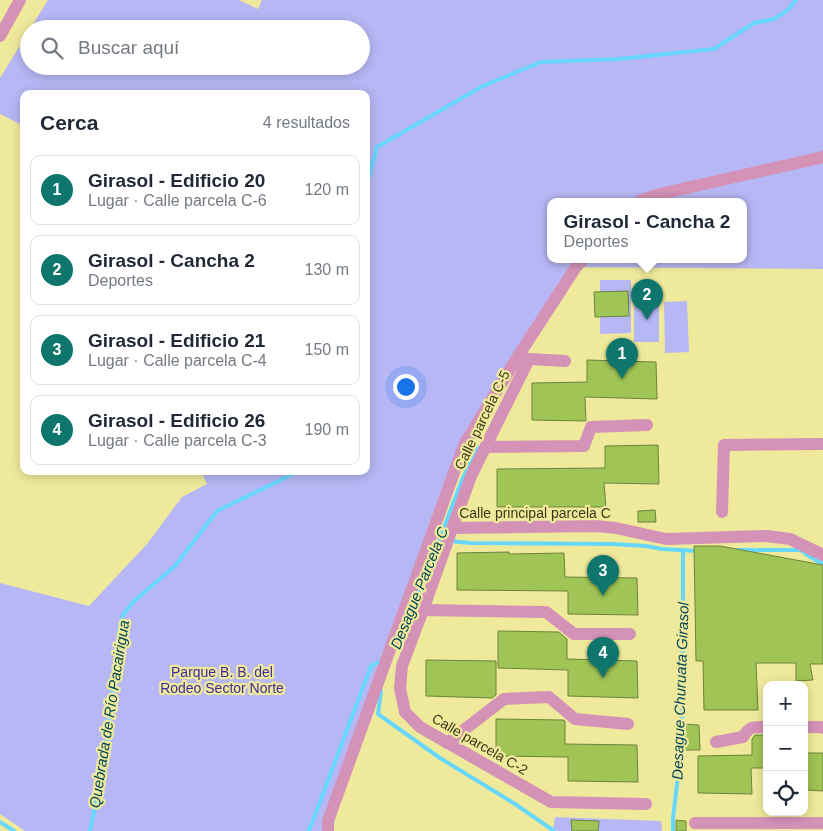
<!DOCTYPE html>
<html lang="es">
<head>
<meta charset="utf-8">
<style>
  :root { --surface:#fff; --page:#f2f2f3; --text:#1f2937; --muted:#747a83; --line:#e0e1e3; --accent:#0f766e }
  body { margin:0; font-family:Arial,sans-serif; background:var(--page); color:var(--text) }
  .controls { position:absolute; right:15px; bottom:15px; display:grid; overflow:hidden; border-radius:10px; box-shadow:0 2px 12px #0003 }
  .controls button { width:45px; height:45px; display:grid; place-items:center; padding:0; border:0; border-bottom:1px solid var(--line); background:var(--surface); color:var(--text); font:25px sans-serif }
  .you { position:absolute; left:405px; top:386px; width:18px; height:18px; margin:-12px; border:4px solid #fff; border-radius:50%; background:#1a73e8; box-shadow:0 0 0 8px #1a73e833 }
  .badge { display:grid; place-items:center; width:32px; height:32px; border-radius:50%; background:var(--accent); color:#fff; font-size:16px; font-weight:700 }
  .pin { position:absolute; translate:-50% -41px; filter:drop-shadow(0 1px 2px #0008) }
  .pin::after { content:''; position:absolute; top:26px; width:18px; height:15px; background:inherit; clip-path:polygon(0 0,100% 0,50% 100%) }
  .popup { position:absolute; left:547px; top:198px; width:200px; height:65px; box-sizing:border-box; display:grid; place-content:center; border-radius:10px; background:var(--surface); filter:drop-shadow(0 1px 4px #0005); font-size:16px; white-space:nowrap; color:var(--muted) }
  .popup b { font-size:19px; color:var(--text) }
  .popup::after { content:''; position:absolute; left:50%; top:100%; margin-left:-10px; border:10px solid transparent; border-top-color:var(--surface) }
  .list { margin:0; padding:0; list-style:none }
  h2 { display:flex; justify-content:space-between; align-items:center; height:65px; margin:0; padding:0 20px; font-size:21px }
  h2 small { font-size:16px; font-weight:400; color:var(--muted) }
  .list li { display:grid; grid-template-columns:32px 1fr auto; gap:15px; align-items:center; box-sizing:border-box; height:70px; margin:0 10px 10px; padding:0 10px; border:1px solid var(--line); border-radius:10px }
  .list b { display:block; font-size:19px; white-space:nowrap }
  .list p { margin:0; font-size:16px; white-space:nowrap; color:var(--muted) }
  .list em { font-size:16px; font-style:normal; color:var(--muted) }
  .icon { flex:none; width:28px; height:28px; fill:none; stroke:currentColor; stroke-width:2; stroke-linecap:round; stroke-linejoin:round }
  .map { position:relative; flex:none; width:823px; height:831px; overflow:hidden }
  .search { position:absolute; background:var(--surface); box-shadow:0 2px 12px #0003; left:20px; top:20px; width:350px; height:55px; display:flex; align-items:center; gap:12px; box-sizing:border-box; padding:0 18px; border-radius:28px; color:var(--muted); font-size:19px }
  .panel { position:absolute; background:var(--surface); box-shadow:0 2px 12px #0003; left:20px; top:90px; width:350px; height:385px; border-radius:10px }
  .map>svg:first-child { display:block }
</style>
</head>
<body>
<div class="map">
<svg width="823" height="831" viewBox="0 0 823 831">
  <rect width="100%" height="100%" fill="#efea9b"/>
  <g fill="#b7b7f5" fill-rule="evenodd">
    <path d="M48,0H239L258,9L262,0H823V269L576,267L465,456L340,786L333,831H25L0,814V583L89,606L147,544L182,497L207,484L201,471H366V94H24V126L0,114V78L29,31V66H361V29H30ZM551,201H743V259H551Z"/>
    <polygon points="600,280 631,280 631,333 600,334"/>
    <rect x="634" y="299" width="25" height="43"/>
    <polygon points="687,301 689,352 665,353 664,302"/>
    <polygon points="555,817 661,821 662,831 558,831 553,829"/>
  </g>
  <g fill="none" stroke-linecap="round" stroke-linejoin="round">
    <g stroke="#68d7fe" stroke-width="4">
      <polyline points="366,187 377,147 483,86 541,62 618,59 714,49 754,23 774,19 788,10 796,0"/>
      <polyline points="450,541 469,543 612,544 646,546 662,549 698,551"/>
      <polyline points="737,550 801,550 807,555 823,564"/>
      <polyline points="408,618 432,559 462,480 477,447"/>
      <polyline points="381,691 378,714 440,758 515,804 554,831"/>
      <polyline points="0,822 14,831"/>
      <polyline points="90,831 104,764 120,625 123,615 134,601 175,566 217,511 295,473 296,471"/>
      <polyline points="308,831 312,823 371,666 384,659"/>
      <polyline points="673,831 673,818 681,751 683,635 683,550"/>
    </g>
  </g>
  <g fill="#a0c455" stroke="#6c833d">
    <polygon points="628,291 629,316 595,317 594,292"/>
    <polygon points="587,360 656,362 657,399 585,397 586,421 532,420 532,383 587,382"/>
    <polygon points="658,445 659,484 604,483 606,507 497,507 497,469 605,468 605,446"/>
    <polygon points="655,510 656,522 638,522 638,511"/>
    <polygon points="694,546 720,546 823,565 823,664 810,664 813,680 796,681 796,663 756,663 758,710 704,710 703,661 696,661"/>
    <polygon points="509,552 509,554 564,553 565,577 637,578 638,615 568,614 568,591 457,590 457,553"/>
    <polygon points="498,631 559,632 567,639 567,659 637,661 638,698 568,696 568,670 498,668"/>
    <polygon points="426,660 496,661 496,695 492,698 426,696"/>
    <polygon points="496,719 563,720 565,721 565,744 637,745 638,782 568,781 568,757 496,756"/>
    <polygon points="684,724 699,725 700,750 684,750"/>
    <polygon points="755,735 767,735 767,768 751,768 752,794 698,793 698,756 752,755 752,739"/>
    <polygon points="804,753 823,753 823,791 806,790 806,769 804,769"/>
    <polygon points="571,820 599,821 598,831 572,831"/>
    <polygon points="676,820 686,821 686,831 676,831"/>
  </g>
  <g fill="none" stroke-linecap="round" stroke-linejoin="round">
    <g stroke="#d492b7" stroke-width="12">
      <polyline points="0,36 20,0"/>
      <polyline points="640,201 660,194 823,157"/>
      <polyline points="565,361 529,359 471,476 423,610 402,666 400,688 405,712 420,727 551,802 646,804"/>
      <polyline points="486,447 584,446 591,427 647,425"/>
      <polyline points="722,512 724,445 823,444"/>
      <polyline points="452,528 596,526 616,528 666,539 767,536 790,539 823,555"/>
      <polyline points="423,610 546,612 574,634 630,634"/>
      <polyline points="804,727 821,727 823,728"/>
      <path d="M716,742L743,737C750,725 755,727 767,727"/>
      <polyline points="447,743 504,699 549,697 575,719 628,724"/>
      <polyline points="695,823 823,823"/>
      <polyline points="328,831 328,821 464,445 517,358 576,267 583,259"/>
    </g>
  </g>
  <g text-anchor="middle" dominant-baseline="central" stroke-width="4.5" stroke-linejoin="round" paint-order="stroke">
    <g font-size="14" fill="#3b3818" stroke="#efea9b">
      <text transform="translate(482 420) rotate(-64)">Calle parcela C-5</text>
      <text x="535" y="513">Calle principal parcela C</text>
      <text transform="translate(480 744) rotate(30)">Calle parcela C-2</text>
    </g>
    <g font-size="14" fill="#41299b" stroke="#efea9b">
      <text x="222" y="672">Parque B. B. del<tspan x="222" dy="16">Rodeo Sector Norte</tspan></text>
    </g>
    <g font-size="15" font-style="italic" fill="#004559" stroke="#efea9b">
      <text transform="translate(419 588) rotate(-68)">Desague Parcela C</text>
      <text transform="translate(680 691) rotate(-88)">Desague Churuata Girasol</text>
      <text transform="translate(109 714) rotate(-81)">Quebrada de Río Pacairigua</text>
    </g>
  </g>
</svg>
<div class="controls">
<button>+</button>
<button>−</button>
<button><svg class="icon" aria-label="locate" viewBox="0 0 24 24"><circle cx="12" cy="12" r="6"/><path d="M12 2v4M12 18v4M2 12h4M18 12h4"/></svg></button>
</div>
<div class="you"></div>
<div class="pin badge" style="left:622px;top:379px">1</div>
<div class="pin badge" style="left:647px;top:320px">2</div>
<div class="popup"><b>Girasol - Cancha 2</b>Deportes</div>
<div class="pin badge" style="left:603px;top:596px">3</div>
<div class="pin badge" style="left:603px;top:678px">4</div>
<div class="search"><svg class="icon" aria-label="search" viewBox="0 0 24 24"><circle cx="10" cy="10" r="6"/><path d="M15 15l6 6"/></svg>Buscar aquí</div>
<section class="panel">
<h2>Cerca<small>4 resultados</small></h2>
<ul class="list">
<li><span class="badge">1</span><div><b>Girasol - Edificio 20</b><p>Lugar · Calle parcela C-6</p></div><em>120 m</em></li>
<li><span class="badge">2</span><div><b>Girasol - Cancha 2</b><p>Deportes</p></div><em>130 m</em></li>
<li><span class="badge">3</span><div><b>Girasol - Edificio 21</b><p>Lugar · Calle parcela C-4</p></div><em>150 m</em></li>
<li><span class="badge">4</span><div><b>Girasol - Edificio 26</b><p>Lugar · Calle parcela C-3</p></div><em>190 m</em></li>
</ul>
</section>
</div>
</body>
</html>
